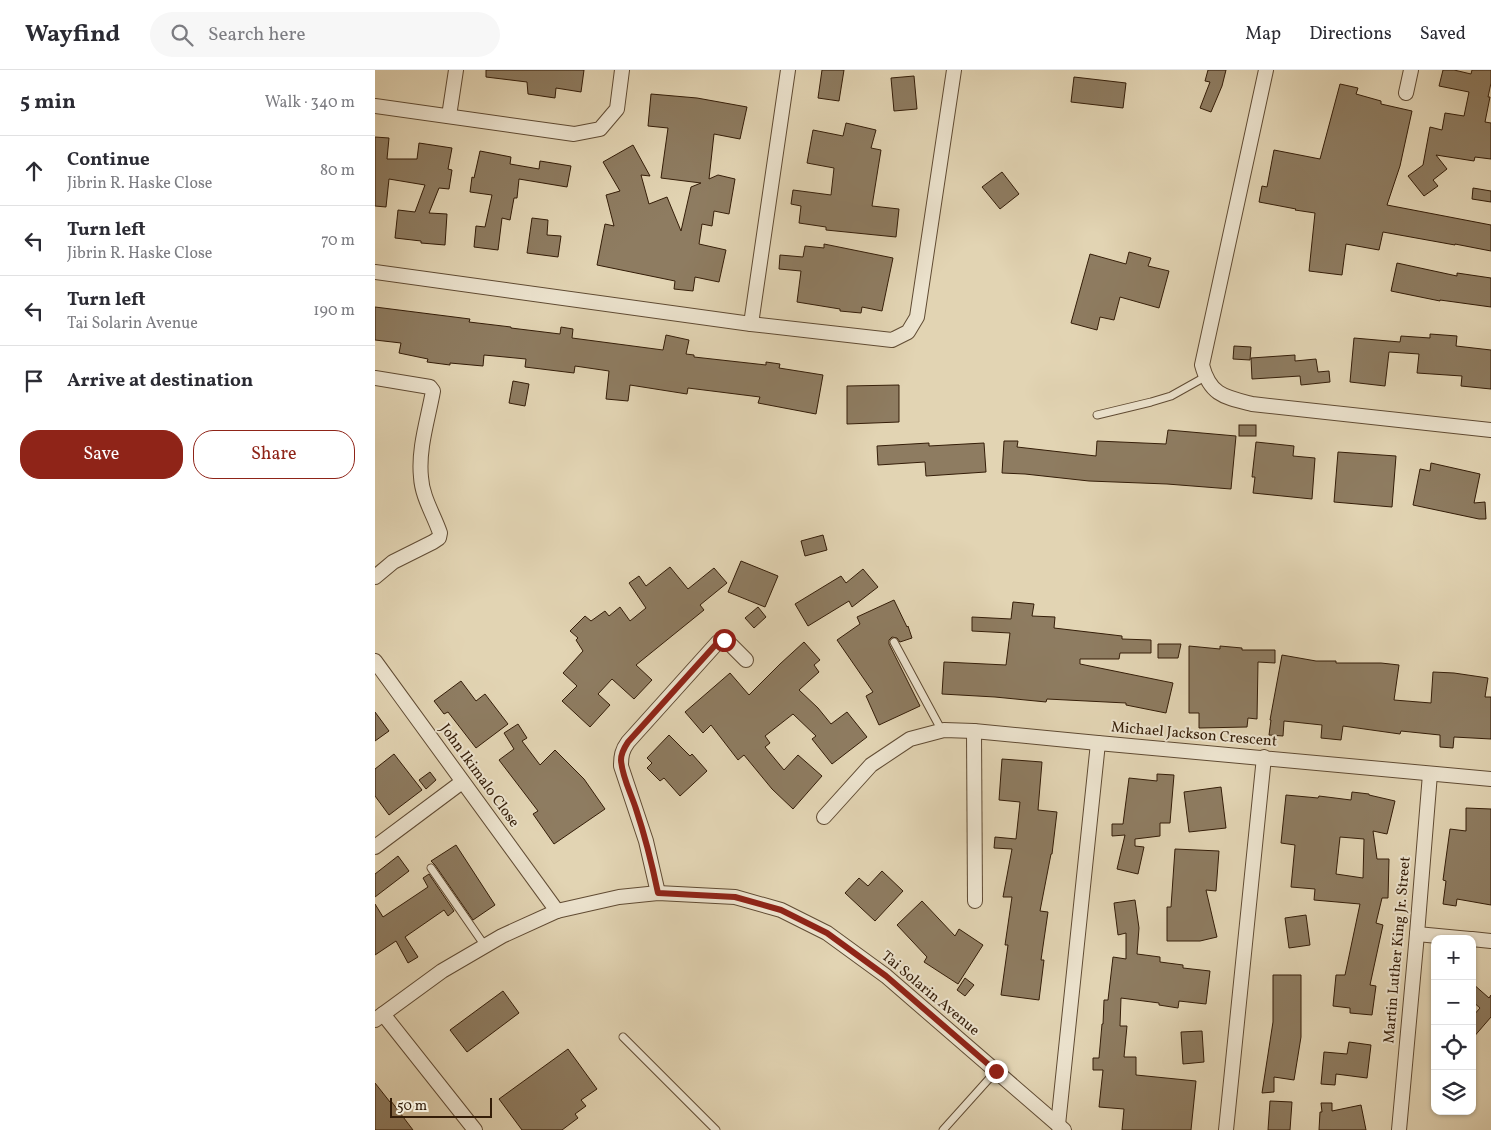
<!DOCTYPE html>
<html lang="en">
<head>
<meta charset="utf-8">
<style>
  :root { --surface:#fff; --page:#f7f7f7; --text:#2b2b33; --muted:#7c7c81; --line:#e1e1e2; --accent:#8f2418 }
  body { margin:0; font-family:Vollkorn,serif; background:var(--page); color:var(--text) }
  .controls { position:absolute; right:15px; bottom:15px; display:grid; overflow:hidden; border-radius:10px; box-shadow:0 1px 4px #0004 }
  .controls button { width:45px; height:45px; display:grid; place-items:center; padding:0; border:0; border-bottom:1px solid var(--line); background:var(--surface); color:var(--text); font:25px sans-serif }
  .scale { position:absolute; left:15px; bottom:12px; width:102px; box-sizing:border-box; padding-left:5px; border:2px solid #341d08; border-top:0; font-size:14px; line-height:18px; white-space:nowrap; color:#341d08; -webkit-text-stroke:4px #ece3ce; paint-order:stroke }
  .stop { position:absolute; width:15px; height:15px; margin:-11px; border:4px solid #8f2418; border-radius:50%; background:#fff }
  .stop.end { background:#8f2418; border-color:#fff; box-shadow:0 1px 5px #0008 }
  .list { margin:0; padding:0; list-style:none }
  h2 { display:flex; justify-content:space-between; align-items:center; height:65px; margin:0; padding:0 20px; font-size:21px }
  h2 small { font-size:16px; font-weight:400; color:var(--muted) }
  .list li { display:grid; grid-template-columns:32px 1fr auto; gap:15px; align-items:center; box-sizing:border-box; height:70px; padding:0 20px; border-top:1px solid var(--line) }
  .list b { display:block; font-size:19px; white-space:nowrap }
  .list p { margin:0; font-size:16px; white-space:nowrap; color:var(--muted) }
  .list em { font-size:16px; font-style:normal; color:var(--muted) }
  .actions { display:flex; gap:10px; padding:15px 20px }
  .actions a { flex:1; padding:11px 0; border:1px solid var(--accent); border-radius:20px; text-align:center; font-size:18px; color:var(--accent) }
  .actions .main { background:var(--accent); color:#fff }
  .icon { flex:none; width:28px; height:28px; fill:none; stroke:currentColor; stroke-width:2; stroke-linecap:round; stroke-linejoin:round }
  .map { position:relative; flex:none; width:1116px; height:1060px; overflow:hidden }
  header { display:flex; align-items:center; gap:30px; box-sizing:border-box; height:70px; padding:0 25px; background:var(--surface); border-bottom:1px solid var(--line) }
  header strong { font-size:24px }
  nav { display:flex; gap:28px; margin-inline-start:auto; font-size:18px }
  .search { width:350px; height:45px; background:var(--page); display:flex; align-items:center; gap:12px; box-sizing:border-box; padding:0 18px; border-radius:28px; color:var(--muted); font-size:19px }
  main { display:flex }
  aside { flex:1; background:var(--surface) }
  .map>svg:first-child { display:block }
</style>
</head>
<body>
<header>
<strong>Wayfind</strong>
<div class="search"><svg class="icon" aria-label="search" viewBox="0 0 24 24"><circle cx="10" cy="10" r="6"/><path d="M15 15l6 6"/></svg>Search here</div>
<nav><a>Map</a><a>Directions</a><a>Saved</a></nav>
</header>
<main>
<aside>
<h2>5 min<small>Walk · 340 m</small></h2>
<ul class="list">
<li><svg class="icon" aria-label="ahead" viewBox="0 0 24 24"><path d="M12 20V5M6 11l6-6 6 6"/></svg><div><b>Continue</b><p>Jibrin R. Haske Close</p></div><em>80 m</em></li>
<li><svg class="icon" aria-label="left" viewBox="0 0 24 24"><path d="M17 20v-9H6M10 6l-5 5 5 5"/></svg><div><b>Turn left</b><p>Jibrin R. Haske Close</p></div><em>70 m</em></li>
<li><svg class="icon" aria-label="left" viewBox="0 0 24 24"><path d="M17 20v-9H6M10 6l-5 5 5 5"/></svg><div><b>Turn left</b><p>Tai Solarin Avenue</p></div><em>190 m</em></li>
<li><svg class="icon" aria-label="arrive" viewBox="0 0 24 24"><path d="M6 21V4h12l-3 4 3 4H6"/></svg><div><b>Arrive at destination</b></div></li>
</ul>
<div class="actions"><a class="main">Save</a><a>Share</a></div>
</aside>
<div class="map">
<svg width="1116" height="1060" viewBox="0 0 1116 1060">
  <rect width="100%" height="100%" fill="#e2d4b3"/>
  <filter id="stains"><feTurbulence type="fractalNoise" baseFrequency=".004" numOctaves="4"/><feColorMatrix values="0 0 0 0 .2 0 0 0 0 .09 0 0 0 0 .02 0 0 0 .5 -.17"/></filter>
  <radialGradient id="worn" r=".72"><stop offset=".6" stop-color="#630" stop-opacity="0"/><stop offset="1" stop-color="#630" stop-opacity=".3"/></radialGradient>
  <g fill="#8e7c61" stroke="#341d08" fill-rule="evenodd">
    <polygon points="111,0 209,0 206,22 181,18 180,28 153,24 152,12 111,7"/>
    <polygon points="447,0 469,0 464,31 443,28"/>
    <polygon points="833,0 851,0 847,16 836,42 825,38 835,12 830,11"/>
    <polygon points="1068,0 1079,0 1096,4 1097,0 1116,0 1116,13 1113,27 1115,27 1110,52 1116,53 1116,89 1100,87 1099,91 1061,85 1072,99 1058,110 1063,116 1049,126 1033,106 1048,95 1055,57 1067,60 1070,43 1089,46 1094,22 1064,16"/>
    <polygon points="539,6 542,39 519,41 516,8"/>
    <polygon points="699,7 751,13 748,38 696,32"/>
    <polygon points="965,14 983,18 981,24 1006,31 1006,34 1037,41 1025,96 1012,135 1116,155 1116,181 1080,174 1080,175 1008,162 1004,180 971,174 967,205 934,201 940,143 920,140 921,139 884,132 887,116 892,117 899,80 945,89"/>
    <polygon points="276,24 322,28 372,37 365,69 339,64 334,109 343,105 360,109 354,144 339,141 337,156 327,154 324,174 351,180 344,212 320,207 318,221 299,219 300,211 222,195 230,154 239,156 231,125 245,121 228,92 258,75 275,106 266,105 274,134 292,127 306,161 316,117 326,113 286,108 293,58 273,56"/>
    <polygon points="471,53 501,60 496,78 506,80 497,136 524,139 521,167 451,160 451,157 424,153 426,136 416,134 418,120 456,125 459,98 432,93 438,60 468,66"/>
    <polygon points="0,67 14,68 12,89 42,89 44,73 77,78 73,99 77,100 74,119 64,118 54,143 72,144 70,175 46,173 46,171 20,168 23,140 40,142 50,115 14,109 11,137 0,136"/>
    <polygon points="105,81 136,87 135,94 164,99 165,91 196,96 192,117 144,109 142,128 139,128 135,150 127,148 123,180 99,177 101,156 110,157 117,125 95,122 97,107 99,108"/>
    <polygon points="627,102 644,124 625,139 607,117"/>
    <polygon points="1098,118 1116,121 1116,132 1097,129"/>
    <polygon points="157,148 173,150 172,165 186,166 183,187 152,183"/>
    <polygon points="449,174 518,188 507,241 487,237 486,243 465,241 465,239 422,232 426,201 404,199 405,185 428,187 430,176 449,178"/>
    <polygon points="754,182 776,188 773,196 794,201 784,238 745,227 739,250 725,247 722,260 696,253 715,184 751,194"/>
    <polygon points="1022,193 1082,206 1082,203 1116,208 1116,237 1065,230 1065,231 1016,221"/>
    <polygon points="0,237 95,249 94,252 136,257 136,258 185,264 186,257 198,259 197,268 288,280 291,265 314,270 311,284 319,285 319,287 391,295 391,292 405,294 404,298 448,305 441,344 383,333 385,327 313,318 312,324 255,315 253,331 231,329 234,301 200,296 199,303 150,297 151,289 109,285 108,296 75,293 75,295 52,292 53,289 24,283 26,273 0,270"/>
    <polygon points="1055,264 1082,266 1081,276 1116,280 1116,319 1086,316 1087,306 1042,303 1044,284 1014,282 1010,316 975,312 979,268 1025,272 1026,266 1055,268"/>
    <polygon points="859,276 876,277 875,290 858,289"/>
    <polygon points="920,285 920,291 941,289 943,302 954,301 955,312 926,315 925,306 877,309 876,288"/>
    <polygon points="138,311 154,314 150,336 134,333"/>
    <polygon points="524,315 524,352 472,354 472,316"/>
    <rect x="864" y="355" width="17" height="11"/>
    <polygon points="793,360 861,366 856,419 792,414 714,411 650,404 627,403 629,371 643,371 642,377 721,386 722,371 791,374"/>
    <polygon points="881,372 919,376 918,386 940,388 937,429 878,423 880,407 877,407"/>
    <polygon points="554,373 554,376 609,373 611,402 551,406 550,392 503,395 502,376"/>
    <polygon points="963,382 1021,386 1017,437 959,432"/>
    <polygon points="1056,393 1105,404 1099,433 1110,432 1111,449 1104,449 1038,435 1045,399 1055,401"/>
    <polygon points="448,465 452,480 430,486 426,471"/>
    <polygon points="366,491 403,506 390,537 353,522"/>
    <polygon points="295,497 313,519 339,498 352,513 325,535 329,540 261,595 277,610 259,629 237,609 223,624 235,635 215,657 187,631 202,616 188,603 208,581 201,570 203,568 195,561 210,546 216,551 230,541 234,546 245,537 255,551 271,538 254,513 264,506 271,516"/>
    <polygon points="488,499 503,517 477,537 474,531 433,556 420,534 466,506 471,513"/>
    <polygon points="519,530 532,557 533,556 537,568 525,572 522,568 517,567 514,570 514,574 545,636 504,655 491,626 498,622 462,570 485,554 482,547"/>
    <polygon points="638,532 659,534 657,546 680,547 679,558 747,566 747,569 776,570 776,583 745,583 744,589 705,589 705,594 798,613 791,643 751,635 751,633 672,629 671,632 620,627 567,624 569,592 631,595 635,563 597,561 597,547 636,549"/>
    <polygon points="383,537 391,547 379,558 370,548"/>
    <polygon points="429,572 445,590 439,595 444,602 424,620 443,638 456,654 472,642 492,667 457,694 437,669 441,666 418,644 390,666 395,673 390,677 409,700 423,685 447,706 418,739 397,719 369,685 363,690 336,655 328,663 310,642 355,603 374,625 405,594"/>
    <polygon points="783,574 806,574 803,588 783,588"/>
    <polygon points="814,576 845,579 845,576 867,578 867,580 900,580 900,593 883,592 882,649 873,648 872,657 824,658 824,643 814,643"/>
    <polygon points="907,585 941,591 961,591 961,593 1006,593 1024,595 1019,630 1056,633 1058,602 1079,603 1113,608 1110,627 1116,627 1116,669 1079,667 1078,678 1065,677 1065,665 1026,661 1025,664 968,656 966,670 946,668 947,655 909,651 908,666 894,665 896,650 895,650"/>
    <polygon points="86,611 101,631 110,624 133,654 101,678 73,642 69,644 59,631"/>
    <polygon points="0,642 14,661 0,671"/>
    <polygon points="143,654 152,668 147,671 165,695 180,680 209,709 230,739 179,774 158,744 163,741 124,690 139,679 129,663"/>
    <polygon points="294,665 315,686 317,684 332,701 305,726 289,708 285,711 272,698 277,693 272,688"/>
    <polygon points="19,684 47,720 14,745 0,726 0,699"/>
    <polygon points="627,689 667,692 663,740 682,742 677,784 676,784 665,841 673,842 666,890 669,890 664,930 626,925 633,875 630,875 637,827 628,827 637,779 619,778 620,767 641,769 645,732 624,730"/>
    <polygon points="55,702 61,710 51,719 44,710"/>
    <polygon points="782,704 799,705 795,753 785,753 785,766 760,769 760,776 769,777 763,804 742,799 750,765 737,766 737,754 748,754 754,708 782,711"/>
    <polygon points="846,717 851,758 814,762 809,722"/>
    <path d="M977,722L994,724V725L1020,731L1012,764L998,761L1002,789H1014L1013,828H1007L1001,853L1008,855L995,915L1001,916L997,945L975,943V938L958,936L961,905H970L985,834L939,830L940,819L916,817L920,775L906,773L911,725L943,728L944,726L976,730ZM965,767L989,769L988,808L961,804Z"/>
    <polygon points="1091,738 1116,739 1116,835 1082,829 1081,836 1068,834 1071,811 1068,810 1075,759 1091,761"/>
    <polygon points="81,775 120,835 98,850 60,795 56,791"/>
    <polygon points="800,779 844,781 841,821 831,820 842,867 825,871 792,871 792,837 796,837"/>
    <polygon points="23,786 34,801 0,827 0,804"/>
    <polygon points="507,801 528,821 500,851 470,823 484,808 493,816"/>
    <polygon points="54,804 79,841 73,846 69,840 30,867 43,887 33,893 21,871 0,885 0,834 8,847 53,817 48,808"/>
    <polygon points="760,830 764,858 762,884 785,887 785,892 808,895 808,898 835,901 831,934 804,931 803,938 784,935 784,933 746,928 745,956 752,956 749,987 761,987 761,1005 821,1011 816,1060 747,1060 749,1039 724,1037 728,1000 718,1000 718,988 724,988 727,954 728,954 729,930 733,930 738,887 751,889 751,863 743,865 739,833"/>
    <polygon points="547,831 580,866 584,859 608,875 583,914 549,892 552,887 522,855"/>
    <polygon points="931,845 935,875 914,878 910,848"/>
    <polygon points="898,905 926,905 926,967 919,1010 899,1007 899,1022 887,1023 898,952"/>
    <polygon points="590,908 599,915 590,926 582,920"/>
    <polygon points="1097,913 1114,928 1116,925 1116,947 1097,969 1097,947 1105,938 1097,931"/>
    <polygon points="128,921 144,943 92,982 75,960"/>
    <polygon points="827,961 829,992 808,994 806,962"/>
    <polygon points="974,972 996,975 992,1008 961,1004 960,1015 946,1014 949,982 972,984"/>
    <polygon points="193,979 222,1019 206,1030 211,1036 200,1044 203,1048 187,1060 147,1060 124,1029"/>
    <polygon points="0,1013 15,1032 16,1031 38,1060 0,1060"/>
    <polygon points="895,1031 917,1032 915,1060 893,1060"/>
    <polygon points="946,1033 957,1033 957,1041 986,1035 991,1060 944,1060 945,1042 947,1042"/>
  </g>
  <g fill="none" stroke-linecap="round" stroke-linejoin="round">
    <defs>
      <g id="lane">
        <polyline points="722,345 776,332 796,326 830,307"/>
        <polyline points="519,572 567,661"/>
        <polyline points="56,798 110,876"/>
        <polyline points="248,967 341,1060"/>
        <polyline points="568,1060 621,1001"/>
      </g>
      <g id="street">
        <path d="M891,0L827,295C835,325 849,327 877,334L1116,360"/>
        <polyline points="1031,23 1036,0"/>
        <polyline points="0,36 199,64 225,59 242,39 247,0"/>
        <polyline points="74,46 81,0"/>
        <polyline points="0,202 376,254 517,270 533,262 542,247 579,0"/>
        <polyline points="376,254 413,0"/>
        <path d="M0,308L55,317L58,321C53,349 43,379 46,407C47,427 59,445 65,463L64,468L58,472L18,492L0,507"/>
        <polyline points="0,591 182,841"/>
        <polyline points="599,661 600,831"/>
        <polyline points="449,747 496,695 535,669 569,660 599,661 723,673"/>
        <polyline points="0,777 87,712"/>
        <path d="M283,823L271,771L246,696C246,686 247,680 253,672L343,572L349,570L354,573L371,590"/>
        <polyline points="1042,864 1095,869"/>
        <polyline points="1097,869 1116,871"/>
        <polyline points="8,944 100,1060"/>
        <polyline points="0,950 67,901 127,866 182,841 244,827 283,823 360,827 406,840 452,863 511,906 689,1060"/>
        <polyline points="683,1055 723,673 1116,709"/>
        <polyline points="851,1060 889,687"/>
        <polyline points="1024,1060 1042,864 1055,704"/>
      </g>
    </defs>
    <use href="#lane" stroke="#604b33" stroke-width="9"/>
    <use href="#street" stroke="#604b33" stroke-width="16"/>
    <use href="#lane" stroke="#ece3ce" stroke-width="7"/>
    <use href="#street" stroke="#ece3ce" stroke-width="14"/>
  </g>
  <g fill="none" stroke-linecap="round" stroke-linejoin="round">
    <path stroke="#8f2418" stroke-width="6" d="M349,570L343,572L253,672C249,678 246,683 246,690C247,707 256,723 261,739C270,766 277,794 283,823L360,827L406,840L452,863L511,906L621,1001"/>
  </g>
  <g text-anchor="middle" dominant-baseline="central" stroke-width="4" stroke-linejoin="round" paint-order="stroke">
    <g font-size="15" fill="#341d08" stroke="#ece3ce">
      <text transform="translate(819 665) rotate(5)">Michael Jackson Crescent</text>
      <text transform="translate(104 706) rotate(54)">John Ikimalo Close</text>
      <text transform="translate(1023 880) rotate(-85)">Martin Luther King Jr. Street</text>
      <text transform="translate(555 924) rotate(40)">Tai Solarin Avenue</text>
    </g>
  </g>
  <rect width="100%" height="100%" filter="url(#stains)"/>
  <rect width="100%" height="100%" fill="url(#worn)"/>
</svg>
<div class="controls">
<button>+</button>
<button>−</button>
<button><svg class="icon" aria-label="locate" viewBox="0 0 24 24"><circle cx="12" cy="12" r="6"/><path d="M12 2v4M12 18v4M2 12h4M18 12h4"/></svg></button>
<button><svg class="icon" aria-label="layers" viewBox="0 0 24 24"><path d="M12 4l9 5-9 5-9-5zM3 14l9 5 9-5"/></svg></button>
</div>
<div class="scale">50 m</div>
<div class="stop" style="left:349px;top:570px"></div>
<div class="stop end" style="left:621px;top:1001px"></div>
</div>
</main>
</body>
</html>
